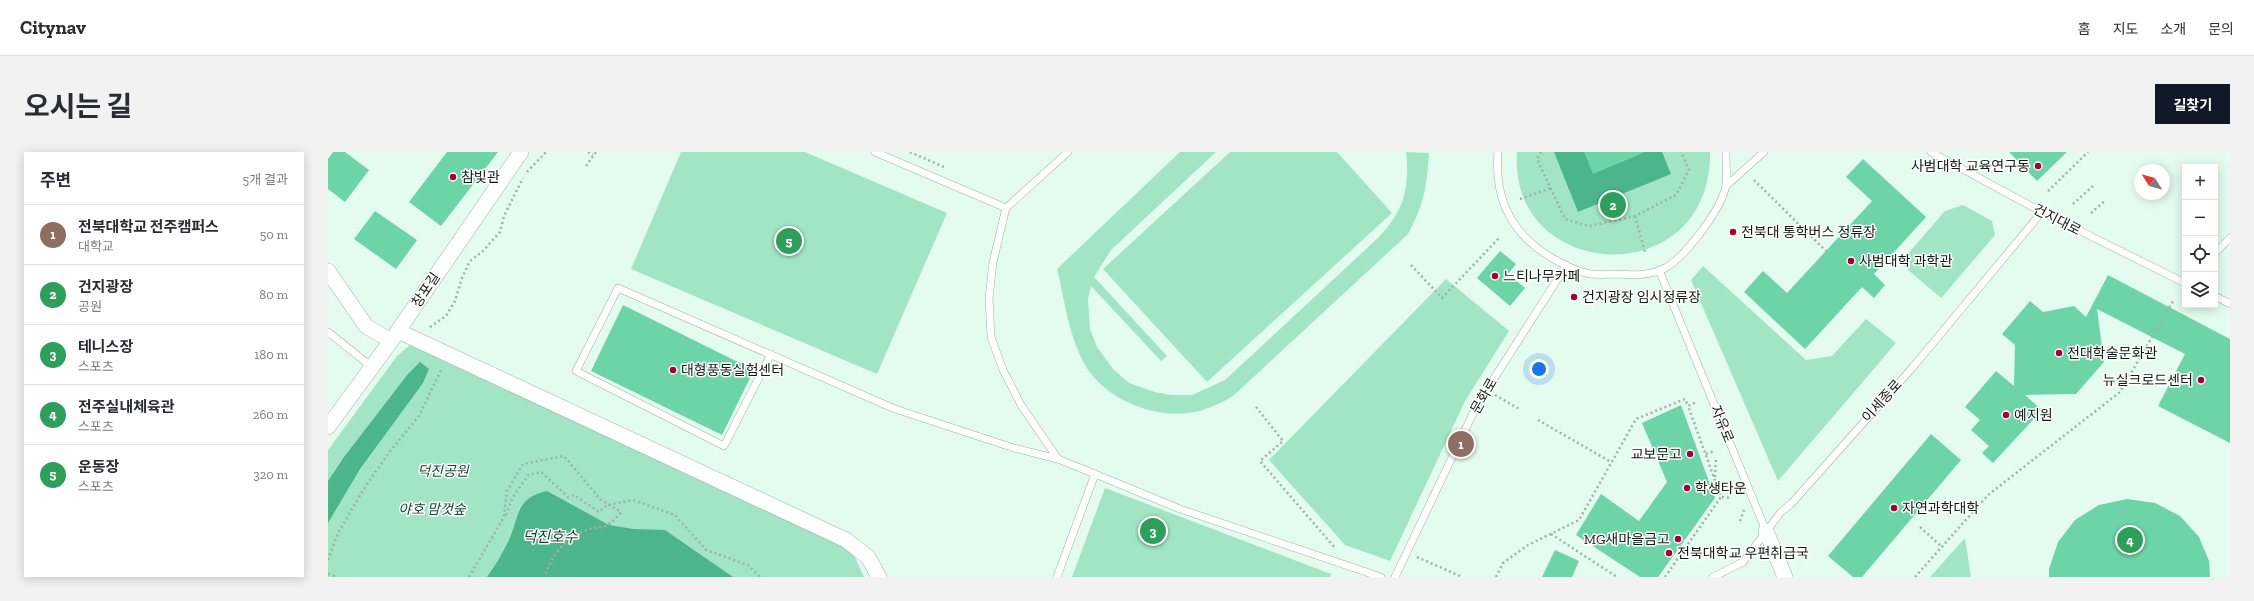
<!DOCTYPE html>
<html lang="ko">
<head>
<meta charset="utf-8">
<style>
  :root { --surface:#fff; --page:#f2f2f3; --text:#2b2b33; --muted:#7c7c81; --line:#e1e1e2; --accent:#111827 }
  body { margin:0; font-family:"Zilla Slab","Noto Sans KR",serif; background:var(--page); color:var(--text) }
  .controls { position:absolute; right:12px; top:12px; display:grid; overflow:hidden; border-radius:0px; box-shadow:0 2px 10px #0003 }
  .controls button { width:36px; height:36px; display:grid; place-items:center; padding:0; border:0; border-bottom:1px solid var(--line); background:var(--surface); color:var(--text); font:20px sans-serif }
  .compass { position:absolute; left:1806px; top:12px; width:36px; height:36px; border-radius:50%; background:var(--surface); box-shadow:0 2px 10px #0003; rotate:307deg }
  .you { position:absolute; left:1211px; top:217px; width:14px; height:14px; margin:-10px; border:3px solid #fff; border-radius:50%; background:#1a73e8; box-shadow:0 0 0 6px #1a73e833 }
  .badge { display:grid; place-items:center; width:26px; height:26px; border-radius:50%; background:var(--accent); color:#fff; font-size:13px; font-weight:700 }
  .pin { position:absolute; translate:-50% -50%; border:2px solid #fff; box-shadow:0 1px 4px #0006 }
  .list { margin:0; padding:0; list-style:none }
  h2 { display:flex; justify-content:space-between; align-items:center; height:52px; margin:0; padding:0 16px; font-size:17px }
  h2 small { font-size:13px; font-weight:400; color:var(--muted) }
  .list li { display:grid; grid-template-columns:26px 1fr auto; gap:12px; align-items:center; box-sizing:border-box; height:60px; padding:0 16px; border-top:1px solid var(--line) }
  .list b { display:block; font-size:15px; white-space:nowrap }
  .list p { margin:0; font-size:13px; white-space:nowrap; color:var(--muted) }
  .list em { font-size:13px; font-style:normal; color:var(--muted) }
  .icon { flex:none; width:22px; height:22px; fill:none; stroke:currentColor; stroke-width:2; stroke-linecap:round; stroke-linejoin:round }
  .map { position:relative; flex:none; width:1902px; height:425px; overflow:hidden; border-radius:0px }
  header { display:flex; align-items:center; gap:24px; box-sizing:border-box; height:56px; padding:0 20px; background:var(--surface); border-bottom:1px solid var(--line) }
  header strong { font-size:19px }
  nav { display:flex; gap:22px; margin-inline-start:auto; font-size:14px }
  .intro { display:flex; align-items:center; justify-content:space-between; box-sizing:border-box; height:96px; padding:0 24px }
  h1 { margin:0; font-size:28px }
  .button { padding:10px 18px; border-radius:0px; background:var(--accent); color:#fff; font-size:14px; font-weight:700 }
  main { display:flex; gap:24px; padding:0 24px }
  aside { flex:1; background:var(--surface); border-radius:0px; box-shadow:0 2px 10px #0003 }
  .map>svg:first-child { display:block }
</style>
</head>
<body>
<header>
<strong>Citynav</strong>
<nav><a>홈</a><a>지도</a><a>소개</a><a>문의</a></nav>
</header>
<div class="intro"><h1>오시는 길</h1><a class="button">길찾기</a></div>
<main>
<aside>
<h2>주변<small>5개 결과</small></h2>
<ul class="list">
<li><span class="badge" style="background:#8d6e63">1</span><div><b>전북대학교 전주캠퍼스</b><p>대학교</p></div><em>50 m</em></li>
<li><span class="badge" style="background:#2e9e5b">2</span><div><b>건지광장</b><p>공원</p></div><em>80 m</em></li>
<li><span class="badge" style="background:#2e9e5b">3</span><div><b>테니스장</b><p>스포츠</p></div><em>180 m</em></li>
<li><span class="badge" style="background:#2e9e5b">4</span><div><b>전주실내체육관</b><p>스포츠</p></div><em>260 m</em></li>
<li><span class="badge" style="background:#2e9e5b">5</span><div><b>운동장</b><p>스포츠</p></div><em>320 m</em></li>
</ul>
</aside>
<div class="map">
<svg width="1902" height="425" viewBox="0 0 1902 425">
  <rect width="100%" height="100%" fill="#e4fcef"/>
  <g fill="#a2e5c5">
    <polygon points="353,0 477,0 619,61 549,222 303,117"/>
    <path d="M852,0H888L783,98L766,125L839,204L833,209L763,134L760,147L762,177L769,195L785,217L801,231L827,240L843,243H864L897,228L1050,86C1076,59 1082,36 1078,0L1101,1C1099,34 1096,53 1080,82L905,244C898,248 891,252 883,255C844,272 790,255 764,223C756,214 750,199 746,188C738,166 735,140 729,117Z"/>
    <polygon points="902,0 1009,0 1064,61 879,230 775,117"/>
    <path d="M1189,0H1382C1384,141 1180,132 1189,0Z"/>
    <polygon points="1635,53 1664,69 1667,83 1613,146 1572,111 1617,59"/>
    <polygon points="1375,114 1478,208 1504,204 1538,167 1568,191 1450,329 1363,128"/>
    <polygon points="1118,127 1181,179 1137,249 1062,409 1017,393 941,308"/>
    <polygon points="83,192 508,389 526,403 536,425 0,425 0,298 69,204"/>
    <polygon points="777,336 1003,422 1002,425 744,425"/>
    <polygon points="1637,386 1643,425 1602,425"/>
  </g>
  <g fill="#4db58a">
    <polygon points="1226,0 1334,0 1343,22 1250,60"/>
    <polygon points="92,210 101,217 95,231 32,317 0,371 0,329 16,305 80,222"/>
    <path d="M219,339L281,373L305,377L337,378L405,425H159C167,414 174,402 180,390C192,366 186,346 219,339Z"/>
  </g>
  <g fill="#6dd4a7">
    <polygon points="5,0 17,0 41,18 17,50 0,37 0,7"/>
    <polygon points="119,0 170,0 113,74 81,50"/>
    <polygon points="1256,0 1317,0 1265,22"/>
    <polygon points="1681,0 1739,0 1709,29"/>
    <polygon points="1535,7 1598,65 1546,122 1557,133 1546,146 1534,135 1477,197 1416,140 1435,119 1459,141 1544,49 1518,25"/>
    <polygon points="47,59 89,88 68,117 26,87"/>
    <polygon points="1172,99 1188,112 1180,122 1197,136 1182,154 1149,126"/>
    <polygon points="1780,123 1902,187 1902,291 1830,254 1857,202 1769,157 1776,210 1748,242 1697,243 1714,258 1665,311 1654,301 1661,294 1643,278 1652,268 1637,255 1668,219 1686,234 1687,193 1674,182 1702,149 1715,160 1746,154 1758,165"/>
    <polygon points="295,153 426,218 394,283 263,219"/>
    <polygon points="1353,253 1387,346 1330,425 1312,425 1248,383 1273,342 1311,369 1339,330 1314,271"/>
    <polygon points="1603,282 1633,308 1534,425 1525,425 1500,404"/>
    <polygon points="1799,347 1827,351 1852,364 1871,385 1881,409 1882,425 1721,425 1721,417 1730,390 1747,368 1771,353"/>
    <polygon points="1227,398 1251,409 1244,425 1214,425"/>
  </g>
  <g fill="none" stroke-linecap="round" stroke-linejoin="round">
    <defs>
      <g id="lane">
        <polyline points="547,0 678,56"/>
        <path d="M1170,0C1166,47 1183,82 1224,106C1236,113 1249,120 1263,122C1271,123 1280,122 1288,122C1302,123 1319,124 1333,118C1355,109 1394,57 1398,33C1399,23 1398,11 1398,0"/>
        <polyline points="1603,0 1714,60 1857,131"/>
        <polyline points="1398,34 1436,0"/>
        <polyline points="1887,101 1902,86"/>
        <polyline points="1331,118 1438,379"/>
        <polyline points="1887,144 1902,152"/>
        <polyline points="0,180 44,215"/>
        <polyline points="443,202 396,294 248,219 290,136 567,257 686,296 730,307"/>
        <polyline points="767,322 852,357 1053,425"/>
        <polyline points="729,425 767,322 730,307 693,253 675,218 663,185 661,146 665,110 678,56 740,0"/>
        <polyline points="1067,425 1149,253 1238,114"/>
        <polyline points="1385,425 1415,410 1453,360 1463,352 1585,215 1714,60"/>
      </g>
      <g id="street">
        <polyline points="0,119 38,174 63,189"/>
        <polyline points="70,179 518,388 540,405 551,425"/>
        <polyline points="0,275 63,189 193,0"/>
        <polyline points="1438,379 1457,425"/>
      </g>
    </defs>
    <use href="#lane" stroke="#9cb2a7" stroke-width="8"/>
    <use href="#street" stroke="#9cb2a7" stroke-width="16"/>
    <g stroke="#9eb1a7" stroke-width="2.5" stroke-dasharray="2 3" stroke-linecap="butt">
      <polyline points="260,0 265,3"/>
      <polyline points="582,0 618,16"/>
      <polyline points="1213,0 1209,7 1237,67 1261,74 1307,64 1348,43 1361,18 1353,0"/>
      <polyline points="258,14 268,0"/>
      <polyline points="199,20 218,0"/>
      <polyline points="1426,28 1498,99"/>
      <polyline points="1720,39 1760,0"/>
      <polyline points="1192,47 1223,36"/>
      <polyline points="1745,52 1765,34"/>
      <polyline points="1763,61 1778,48"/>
      <polyline points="1307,64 1317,100"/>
      <polyline points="1083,113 1114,146 1171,86"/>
      <polyline points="102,175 118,164 127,149 134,126 142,109 155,99 172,80 176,64 195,26"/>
      <polyline points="1167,243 1193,258"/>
      <polyline points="928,255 955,289 932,309 1008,397"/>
      <polyline points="1210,268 1283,310"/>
      <polyline points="1378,302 1386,299"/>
      <polyline points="1387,325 1388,305"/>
      <polyline points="1394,345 1403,346"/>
      <polyline points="178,363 185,345 200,323 213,320 240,345 246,343 271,360 279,353 305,348 347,363 378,398 420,413 432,425"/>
      <polyline points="1412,369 1416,358"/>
      <polyline points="1592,375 1614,395"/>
      <polyline points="1223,382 1289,425"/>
      <polyline points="1089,405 1134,425"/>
      <polyline points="0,408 10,381 37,335 63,298 91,264 114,216"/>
      <polyline points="0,422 10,425"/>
      <path d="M141,425L176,365L179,339L195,312L236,304L273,348L293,360C275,382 275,371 253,380C237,386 221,408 217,425"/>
      <polyline points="1168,425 1175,411 1200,393 1251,368 1308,267 1357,247 1360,254"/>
      <polyline points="1337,425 1393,345 1360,254 1368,250"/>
      <polyline points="1587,425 1660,343 1792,240 1845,149"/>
    </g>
    <use href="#lane" stroke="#fff" stroke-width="7"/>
    <use href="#street" stroke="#fff" stroke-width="15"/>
  </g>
  <g fill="#a10137" stroke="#fff" stroke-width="1.5">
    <circle cx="1710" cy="14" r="4"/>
    <circle cx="125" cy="25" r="4"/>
    <circle cx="1405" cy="80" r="4"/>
    <circle cx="1523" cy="109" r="4"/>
    <circle cx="1167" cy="124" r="4"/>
    <circle cx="1246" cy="145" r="4"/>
    <circle cx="1731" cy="201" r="4"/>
    <circle cx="345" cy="218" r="4"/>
    <circle cx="1873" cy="228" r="4"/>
    <circle cx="1678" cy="263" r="4"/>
    <circle cx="1362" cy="302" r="4"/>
    <circle cx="1359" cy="336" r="4"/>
    <circle cx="1566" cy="356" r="4"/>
    <circle cx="1350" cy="387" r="4"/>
    <circle cx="1341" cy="401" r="4"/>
  </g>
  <g text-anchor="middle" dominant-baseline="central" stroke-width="3" stroke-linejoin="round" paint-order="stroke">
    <g font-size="14" fill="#131b17" stroke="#fff" text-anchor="start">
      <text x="1702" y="14" text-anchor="end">사범대학 교육연구동</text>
      <text x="133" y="25">참빛관</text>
      <text x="1413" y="80">전북대 통학버스 정류장</text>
      <text x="1531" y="109">사범대학 과학관</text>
      <text x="1175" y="124">느티나무카페</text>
      <text x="1254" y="145">건지광장 임시정류장</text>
      <text x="1739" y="201">전대학술문화관</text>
      <text x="353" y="218">대형풍동실험센터</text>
      <text x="1865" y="228" text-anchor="end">뉴실크로드센터</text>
      <text x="1686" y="263">예지원</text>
      <text x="1354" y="302" text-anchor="end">교보문고</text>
      <text x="1367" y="336">학생타운</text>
      <text x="1574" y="356">자연과학대학</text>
      <text x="1342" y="387" text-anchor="end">MG새마을금고</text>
      <text x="1349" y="401">전북대학교 우편취급국</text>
    </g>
    <g font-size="14" fill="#131b17" stroke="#fff">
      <text transform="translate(1729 68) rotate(27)">건지대로</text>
      <text transform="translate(98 138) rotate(-56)">창포길</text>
      <text transform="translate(1156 244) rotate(-60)">문화로</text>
      <text transform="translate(1554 249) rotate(-48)">이세종로</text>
      <text transform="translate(1394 272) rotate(68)">자유로</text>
    </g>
    <g font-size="14" font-style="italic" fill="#194532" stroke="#fff">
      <text x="115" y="319">덕진공원</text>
      <text x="104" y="357">야호 맘껏숲</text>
    </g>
    <g font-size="15" font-style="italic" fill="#123f2d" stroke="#fff">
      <text x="222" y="385">덕진호수</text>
    </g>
  </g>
</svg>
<div class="controls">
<button>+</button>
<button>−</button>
<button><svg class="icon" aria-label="locate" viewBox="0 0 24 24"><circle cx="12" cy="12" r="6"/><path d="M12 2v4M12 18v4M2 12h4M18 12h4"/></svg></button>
<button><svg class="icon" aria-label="layers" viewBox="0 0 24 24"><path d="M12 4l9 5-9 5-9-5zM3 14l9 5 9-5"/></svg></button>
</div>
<svg class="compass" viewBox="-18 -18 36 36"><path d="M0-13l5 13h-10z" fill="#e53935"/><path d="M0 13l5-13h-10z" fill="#7c7c81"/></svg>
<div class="you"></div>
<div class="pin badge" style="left:1133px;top:292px;background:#8d6e63">1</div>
<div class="pin badge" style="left:1285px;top:53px;background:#2e9e5b">2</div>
<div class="pin badge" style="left:825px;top:379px;background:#2e9e5b">3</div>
<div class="pin badge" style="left:1802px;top:388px;background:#2e9e5b">4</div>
<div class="pin badge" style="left:461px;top:89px;background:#2e9e5b">5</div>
</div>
</main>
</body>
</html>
